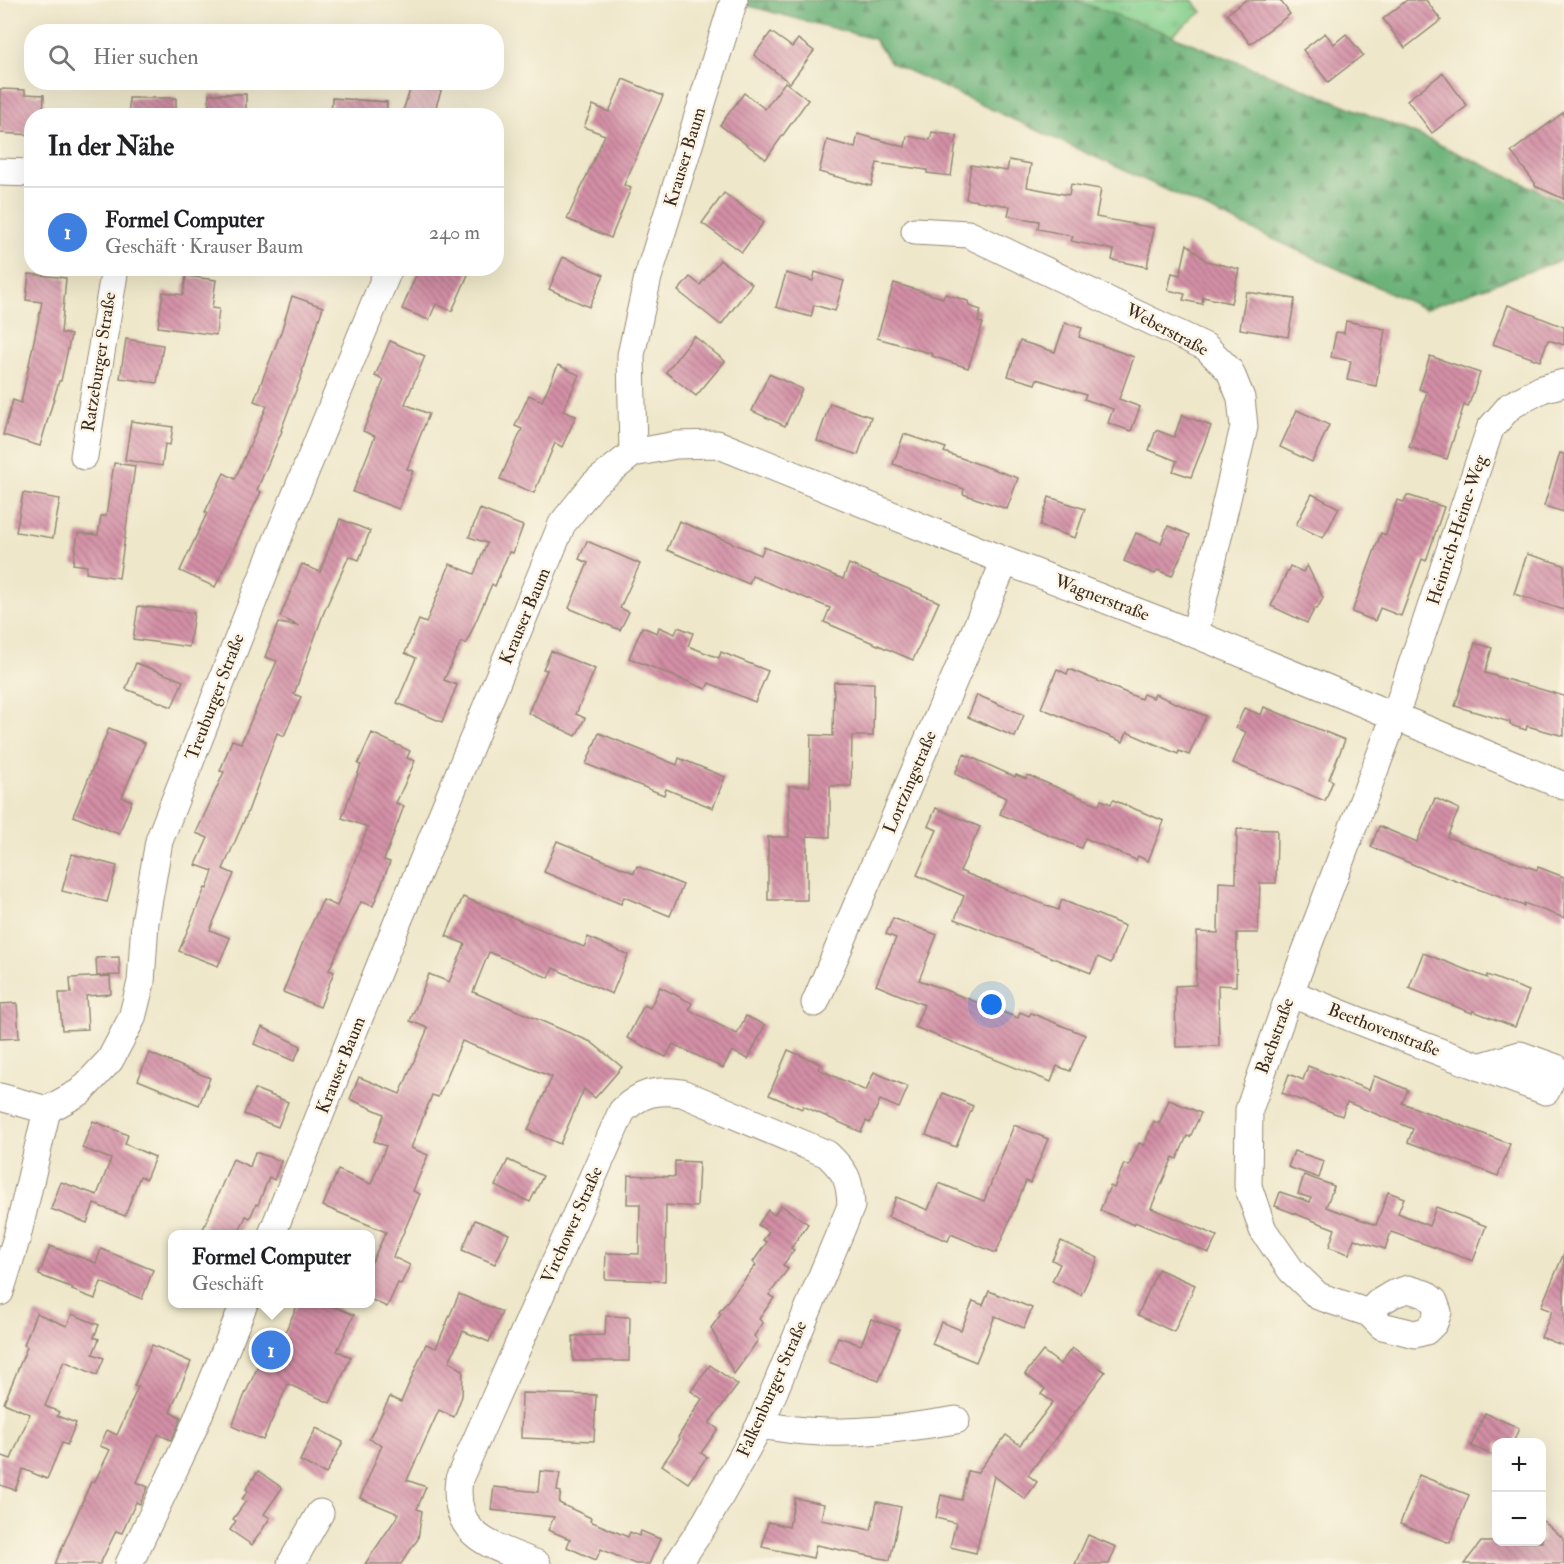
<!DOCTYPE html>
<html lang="de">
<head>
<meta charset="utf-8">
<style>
  :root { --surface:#fff; --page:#f2f2f2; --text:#202124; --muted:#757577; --line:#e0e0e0; --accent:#7c3aed }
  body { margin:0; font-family:"IM FELL Double Pica",serif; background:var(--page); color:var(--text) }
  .controls { position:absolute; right:18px; bottom:18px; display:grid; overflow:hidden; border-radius:12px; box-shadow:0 6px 24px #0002 }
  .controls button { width:54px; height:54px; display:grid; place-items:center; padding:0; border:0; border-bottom:2px solid var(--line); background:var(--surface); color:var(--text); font:30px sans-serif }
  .you { position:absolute; left:992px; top:1005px; width:21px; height:21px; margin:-15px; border:4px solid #fff; border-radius:50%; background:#1a73e8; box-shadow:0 0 0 9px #1a73e833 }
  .badge { display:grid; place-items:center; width:39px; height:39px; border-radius:50%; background:var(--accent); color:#fff; font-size:20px; font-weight:700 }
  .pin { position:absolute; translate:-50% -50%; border:3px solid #fff; box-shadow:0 2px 6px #0006 }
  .popup { position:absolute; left:168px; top:1230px; width:207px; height:78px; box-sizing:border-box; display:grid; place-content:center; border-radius:12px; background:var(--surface); filter:drop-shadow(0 2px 4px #0005); font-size:20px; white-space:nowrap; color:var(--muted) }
  .popup b { font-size:22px; color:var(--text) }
  .popup::after { content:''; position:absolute; left:50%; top:100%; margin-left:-12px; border:12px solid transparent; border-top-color:var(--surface) }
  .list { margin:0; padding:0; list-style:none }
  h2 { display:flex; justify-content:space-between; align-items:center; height:78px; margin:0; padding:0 24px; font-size:26px }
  h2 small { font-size:20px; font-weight:400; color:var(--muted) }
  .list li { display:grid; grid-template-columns:39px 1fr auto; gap:18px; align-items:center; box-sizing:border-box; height:90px; padding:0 24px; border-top:2px solid var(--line) }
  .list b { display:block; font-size:22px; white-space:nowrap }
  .list p { margin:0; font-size:20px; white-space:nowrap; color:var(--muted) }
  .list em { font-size:20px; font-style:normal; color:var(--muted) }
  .icon { flex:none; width:33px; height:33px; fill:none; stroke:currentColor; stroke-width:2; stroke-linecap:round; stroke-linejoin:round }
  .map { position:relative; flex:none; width:1564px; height:1564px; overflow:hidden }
  .search { position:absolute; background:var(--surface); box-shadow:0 6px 24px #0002; left:24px; top:24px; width:480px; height:66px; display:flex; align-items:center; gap:15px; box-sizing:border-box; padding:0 21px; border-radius:24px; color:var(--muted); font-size:22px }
  .panel { position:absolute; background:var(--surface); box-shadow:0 6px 24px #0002; left:24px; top:108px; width:480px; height:168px; border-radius:24px }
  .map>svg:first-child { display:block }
</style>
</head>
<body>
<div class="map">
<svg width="1564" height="1564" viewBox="0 0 1564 1564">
  <defs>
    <pattern id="forest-firs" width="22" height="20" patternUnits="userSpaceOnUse" patternTransform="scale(1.5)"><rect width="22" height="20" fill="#6cb279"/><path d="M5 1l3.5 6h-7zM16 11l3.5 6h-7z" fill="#5a9163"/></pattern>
    <pattern id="park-tufts" width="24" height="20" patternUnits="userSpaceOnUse" patternTransform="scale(1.5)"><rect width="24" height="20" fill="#86d08e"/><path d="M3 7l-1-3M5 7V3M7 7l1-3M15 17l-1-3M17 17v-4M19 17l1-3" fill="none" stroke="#6fa973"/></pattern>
    <pattern id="building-back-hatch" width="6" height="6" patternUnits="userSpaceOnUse" patternTransform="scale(1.5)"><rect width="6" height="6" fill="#d38fa6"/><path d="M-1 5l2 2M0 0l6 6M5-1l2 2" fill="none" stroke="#ac7587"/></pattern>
  </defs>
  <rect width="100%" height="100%" fill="#fcf5e5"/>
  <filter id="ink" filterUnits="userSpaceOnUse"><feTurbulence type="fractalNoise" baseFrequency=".0167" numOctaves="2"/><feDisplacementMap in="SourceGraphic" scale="12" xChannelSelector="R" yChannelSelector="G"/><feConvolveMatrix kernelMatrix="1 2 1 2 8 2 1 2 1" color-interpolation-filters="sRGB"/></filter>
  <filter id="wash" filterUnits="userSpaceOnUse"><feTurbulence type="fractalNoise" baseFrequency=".008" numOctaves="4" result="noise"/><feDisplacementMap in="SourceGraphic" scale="24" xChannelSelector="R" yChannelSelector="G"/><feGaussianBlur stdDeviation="1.35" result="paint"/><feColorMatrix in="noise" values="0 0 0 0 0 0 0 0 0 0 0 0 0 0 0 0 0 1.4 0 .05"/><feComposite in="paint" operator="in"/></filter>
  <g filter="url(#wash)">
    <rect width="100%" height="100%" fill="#eee7ca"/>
    <polygon fill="url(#forest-firs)" stroke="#546e4c" stroke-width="1.5" points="735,0 1077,0 1119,14 1416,134 1564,202 1564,259 1425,309 891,63 874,39 734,2"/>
    <polygon fill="url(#park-tufts)" stroke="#607d56" stroke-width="1.5" points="1074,0 1192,0 1202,12 1172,35"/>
    <g id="blocks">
      <g fill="url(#building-back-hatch)">
        <polygon points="1246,0 1280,0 1290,14 1250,44 1227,14"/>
        <polygon points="1407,0 1426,0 1441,20 1405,48 1383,19"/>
        <polygon points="771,32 792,47 798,39 814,51 790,83 754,55"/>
        <polygon points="1325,33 1334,44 1346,34 1363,55 1328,82 1303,50"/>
        <polygon points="1443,73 1467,106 1432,133 1407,100"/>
        <polygon points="623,79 663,96 624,185 631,188 611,238 567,219 605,135 584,127 593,105 609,112"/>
        <polygon points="413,82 441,91 433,116 401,116"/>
        <polygon points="785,82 808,100 766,159 720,125 744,93 765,109"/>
        <polygon points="0,89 25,90 25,94 44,95 43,116 32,116 32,135 0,133"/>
        <rect x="209" y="94" width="37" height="22"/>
        <rect x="129" y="98" width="47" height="18"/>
        <polygon points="332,98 387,102 386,116 331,116"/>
        <polygon points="1564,112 1564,199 1535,186 1535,183 1511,152"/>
        <polygon points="932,132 957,136 951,176 927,173 927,170 877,163 871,186 819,172 827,140 855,148 858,134 905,147 907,136 930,140"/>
        <polygon points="1009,160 1031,164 1027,187 1069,195 1071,184 1101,189 1096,217 1154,228 1147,267 1112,260 1114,250 1071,241 1073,236 1038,229 1039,221 1008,216 1010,206 966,199 971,165 1007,171"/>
        <polygon points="724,193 764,222 742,252 702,223"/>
        <polygon points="1187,244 1206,261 1239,269 1231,303 1203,297 1202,304 1183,300 1185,294 1168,290 1172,273 1180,275"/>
        <polygon points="563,257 604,275 589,307 549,289"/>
        <polygon points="720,260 752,284 721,325 678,291 690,277 700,285"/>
        <polygon points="419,268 471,268 452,311 436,304 429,320 402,309"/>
        <polygon points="815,272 844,281 835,311 814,305 811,317 776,307 786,273 813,281"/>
        <polygon points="29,274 66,278 61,333 71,335 61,381 59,381 40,446 3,435 13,400 21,403 42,302 26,300"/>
        <polygon points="186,276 216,280 212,308 219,309 216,335 158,327 163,292 183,295"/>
        <polygon points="894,283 943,298 945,294 968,301 969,306 981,310 978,322 983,323 968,368 932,356 933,354 877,338"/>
        <polygon points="1246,292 1295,299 1288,337 1240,329"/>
        <polygon points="292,296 323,307 302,371 303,372 281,430 282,431 257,490 261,492 215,587 180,571 207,513 205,512 224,473 235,479 267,406 254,401 281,332"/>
        <polygon points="1508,305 1564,327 1564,345 1548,340 1540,361 1493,344"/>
        <polygon points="1346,321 1385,329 1376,386 1347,380 1351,361 1331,357 1336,332 1344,333"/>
        <polygon points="1065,323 1082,328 1079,337 1134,357 1119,399 1140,407 1131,431 1108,423 1113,409 1084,399 1086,395 1037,379 1035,384 1008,376 1020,341 1055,352"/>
        <polygon points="694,336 725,361 696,396 666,372"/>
        <polygon points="126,339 163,345 157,383 120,378"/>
        <polygon points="390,341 425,356 405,404 429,414 407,469 413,471 399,509 353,492 375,436 363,431 384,380 375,376"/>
        <polygon points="1430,356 1480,373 1468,407 1464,405 1447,459 1409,447 1427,392 1419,389"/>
        <polygon points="558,365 579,375 563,411 576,416 562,447 555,443 534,493 500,479 522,429 515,426 529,395 542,401"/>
        <polygon points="769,374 802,389 785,426 752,411"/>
        <polygon points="830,403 871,417 858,455 817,441"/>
        <polygon points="1297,410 1329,425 1312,462 1280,447"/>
        <polygon points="1182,415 1211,426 1191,477 1173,471 1177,461 1149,450 1156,430 1174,437"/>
        <polygon points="131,421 173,427 170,445 165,444 162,466 125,460"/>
        <polygon points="904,434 946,448 944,452 1018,478 1007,509 963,494 964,489 893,464"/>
        <polygon points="1560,453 1564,454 1564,512 1544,506"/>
        <polygon points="114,463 135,466 119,578 86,573 87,566 73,564 78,533 98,535 101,516 106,516"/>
        <polygon points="23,493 60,499 53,538 16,532"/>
        <polygon points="1312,494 1339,508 1323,538 1296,525"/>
        <polygon points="1407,495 1444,507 1426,561 1422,559 1401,616 1380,608 1375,621 1352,612 1381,533 1386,535 1397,500 1404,502"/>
        <polygon points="1049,497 1085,509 1075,538 1040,526"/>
        <polygon points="480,509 523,526 513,553 509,552 495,586 492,584 466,644 461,642 444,680 457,685 442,722 397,703 416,658 405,653 419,620 426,623 450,564 474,574 487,543 469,537"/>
        <polygon points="340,519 370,531 359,560 349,556 324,612 294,694 301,697 284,736 277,733 247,814 223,869 234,874 210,930 230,938 218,966 179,951 205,888 207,889 213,871 196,865 208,838 196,833 224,772 220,771 232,740 241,743 277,661 265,657 278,623 299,626 280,617 302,564 320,572"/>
        <polygon points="679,521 761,555 764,547 843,579 849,564 939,602 913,660 824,622 830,608 752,576 749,584 667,550"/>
        <polygon points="1168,526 1190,535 1172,576 1157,570 1155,574 1124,561 1136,533 1161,543"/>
        <polygon points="587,541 640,564 620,608 629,612 620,630 569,608 588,563 579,559"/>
        <polygon points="1527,554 1564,565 1564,610 1514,594"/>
        <polygon points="1307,565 1323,598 1317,609 1315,608 1307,623 1271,606 1290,566 1303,572"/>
        <polygon points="138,606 194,613 189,647 133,639"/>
        <polygon points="642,627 657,633 659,627 675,634 678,627 693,633 688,646 719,658 721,652 768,671 755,702 709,683 706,689 629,658"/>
        <polygon points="1475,643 1492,648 1485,673 1564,696 1564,736 1527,726 1526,730 1510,725 1510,722 1455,706"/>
        <polygon points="551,651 595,669 576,714 585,718 576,736 528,713 547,670 543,669"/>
        <polygon points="136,663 183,681 172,707 126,689"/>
        <polygon points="1057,669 1067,674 1069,669 1141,699 1143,694 1153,698 1155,694 1206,716 1189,755 1179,751 1178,754 1127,732 1123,742 1041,708"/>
        <polygon points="834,682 874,683 873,736 852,736 851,786 830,786 830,837 807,836 807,900 768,900 768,837 789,837 789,786 810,786 811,735 833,736"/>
        <polygon points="977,695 1024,715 1015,737 968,717"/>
        <polygon points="1264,707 1345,740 1329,779 1333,781 1325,801 1233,763 1246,732 1236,728 1244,708 1261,715"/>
        <polygon points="109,728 145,743 122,797 132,801 119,834 73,816"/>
        <polygon points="372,733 410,751 407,758 415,761 396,803 404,806 384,860 390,862 373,906 361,902 329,970 334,972 320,1007 283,992 303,942 323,900 337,906 368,827 342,818 361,765 358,764"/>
        <polygon points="599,733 677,765 679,758 725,777 713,808 666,789 664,795 586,764"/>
        <polygon points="964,754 1015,777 1016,775 1026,779 1027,775 1099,805 1101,800 1111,804 1113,800 1164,821 1148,861 1138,856 1136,860 1085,838 1081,848 1000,814 1006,798 955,774"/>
        <polygon points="1435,798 1459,809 1447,837 1537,870 1538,867 1564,877 1564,918 1524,903 1524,906 1429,871 1371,847 1379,826 1417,842"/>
        <polygon points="936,808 980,827 960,871 1058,910 1062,900 1125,926 1111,963 1098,957 1091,973 955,919 964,896 917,875 937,830 928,826"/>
        <polygon points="1237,829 1277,830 1276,883 1260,883 1258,933 1237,933 1236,986 1218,985 1219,1046 1176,1047 1175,986 1196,985 1197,932 1218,933 1219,882 1236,883"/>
        <polygon points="557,841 634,873 637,866 683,885 670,916 624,897 621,904 544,872"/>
        <polygon points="72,854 117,866 107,902 62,891"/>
        <polygon points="463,897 584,947 588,937 628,955 612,994 553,968 549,978 489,952 473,992 591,1042 622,1067 595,1098 584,1089 560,1144 528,1130 552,1077 462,1041 438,1097 432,1095 411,1148 428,1155 413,1191 420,1194 393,1257 410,1265 401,1284 398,1283 387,1307 370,1299 370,1266 386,1232 323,1206 338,1170 371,1184 386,1146 374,1141 384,1114 350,1099 359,1077 400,1094 428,1028 410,1021 429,974 449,982 465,944 446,936"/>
        <polygon points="893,918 937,935 919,980 1018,1018 1020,1012 1029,1016 1031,1013 1085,1035 1070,1071 1057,1066 1051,1082 915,1027 924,1005 876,985 896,938 886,934"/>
        <polygon points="1423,953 1487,978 1487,975 1529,991 1515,1027 1473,1011 1472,1013 1409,988"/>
        <polygon points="119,957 120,975 97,976 96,958"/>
        <polygon points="110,976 111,994 86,996 88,1029 62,1030 59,993 71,993 70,978"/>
        <polygon points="660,987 692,1003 689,1010 737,1034 746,1016 765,1025 748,1059 732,1051 723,1068 673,1044 666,1057 627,1038 644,1005 650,1008"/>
        <polygon points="17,1003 19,1038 0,1039 0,1004"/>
        <polygon points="262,1027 301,1046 294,1061 254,1044"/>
        <polygon points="788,1050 821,1064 818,1069 866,1091 874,1072 908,1087 899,1108 880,1100 870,1123 866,1121 861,1132 803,1106 802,1109 769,1095"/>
        <polygon points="149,1053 210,1078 199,1105 138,1080"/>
        <polygon points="1308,1066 1369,1090 1374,1076 1390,1082 1408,1090 1402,1103 1510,1144 1498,1176 1408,1142 1413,1129 1347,1102 1342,1116 1282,1093 1289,1074 1303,1080"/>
        <polygon points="255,1089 288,1102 278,1127 244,1114"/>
        <polygon points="943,1093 973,1106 956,1147 926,1135"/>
        <polygon points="1169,1100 1201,1113 1190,1137 1187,1136 1177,1159 1173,1157 1151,1208 1217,1236 1209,1253 1135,1222 1134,1225 1100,1210 1110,1186 1114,1188 1124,1164 1129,1166 1139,1143 1144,1145 1154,1121 1159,1124"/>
        <polygon points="93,1121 128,1135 125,1144 155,1157 146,1179 140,1176 125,1216 94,1204 87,1223 51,1209 61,1182 97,1195 111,1159 82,1148"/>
        <polygon points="1014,1125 1048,1139 1030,1183 1026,1181 996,1253 951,1234 948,1241 888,1217 896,1197 928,1210 939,1183 984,1201"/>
        <polygon points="1294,1151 1324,1161 1319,1178 1288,1167"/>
        <polygon points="255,1152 281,1161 274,1180 269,1177 258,1205 256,1204 250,1218 246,1216 238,1234 201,1234 233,1159 250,1167"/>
        <polygon points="508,1160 543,1176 530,1202 495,1186"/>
        <polygon points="675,1161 699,1162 697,1207 666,1205 665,1281 605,1279 606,1253 639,1254 640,1204 627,1204 628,1175 675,1177"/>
        <polygon points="1304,1175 1334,1186 1326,1207 1376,1225 1388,1192 1404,1198 1398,1213 1429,1226 1436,1207 1486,1226 1473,1261 1391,1232 1385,1249 1354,1239 1349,1254 1329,1247 1335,1229 1275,1206 1280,1192 1310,1202 1311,1198 1298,1194"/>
        <polygon points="781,1205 808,1224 791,1248 794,1250 783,1265 788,1269 769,1295 774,1298 759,1319 763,1323 754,1336 758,1340 734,1374 711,1328 721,1314 719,1312 756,1265 753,1262 767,1242 763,1240 769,1232 758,1225 768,1210 774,1215"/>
        <polygon points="475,1220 509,1234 495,1264 462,1250"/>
        <polygon points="1061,1241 1098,1258 1081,1295 1052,1281 1060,1264 1052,1260"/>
        <polygon points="50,1246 96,1263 101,1249 153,1270 142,1299 101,1282 95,1299 72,1290 73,1288 39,1275"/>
        <polygon points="1564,1253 1564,1346 1541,1337 1552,1311 1541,1307"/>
        <polygon points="1158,1269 1195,1285 1174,1332 1138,1315"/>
        <polygon points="989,1291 1032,1308 1024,1328 995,1316 976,1362 932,1344 941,1322 961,1330 973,1301 983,1305"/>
        <polygon points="459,1294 502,1312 489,1342 463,1331 449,1362 463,1370 462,1396 454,1417 439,1410 407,1480 426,1487 417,1509 422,1511 418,1539 401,1564 365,1564 399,1514 360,1498 382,1445 369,1439 390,1397 401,1402 426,1344 436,1348"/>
        <polygon points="298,1304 328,1304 354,1315 337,1351 351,1357 330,1403 288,1384 263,1440 232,1426 245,1394 272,1337 281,1341"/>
        <polygon points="36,1313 67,1326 72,1314 99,1325 94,1337 99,1339 93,1354 104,1358 97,1375 64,1361 45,1406 59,1412 57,1416 76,1423 67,1445 62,1443 47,1479 23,1469 15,1490 0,1485 0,1455 11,1459 30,1414 4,1403 27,1347 24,1345"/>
        <polygon points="606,1316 630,1317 629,1361 573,1361 573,1336 605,1335"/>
        <polygon points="871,1319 899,1329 879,1381 829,1362 838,1337 861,1345"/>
        <polygon points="152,1345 191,1362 170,1412 181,1417 177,1428 171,1440 158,1434 137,1482 148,1487 140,1504 136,1502 122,1533 116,1531 100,1564 55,1564 91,1482 94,1483 110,1450 100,1446 107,1430 117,1435 138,1387 134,1386"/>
        <polygon points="1072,1348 1105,1372 1028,1475 1037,1482 1025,1499 994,1476 976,1553 950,1547 956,1523 936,1518 941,1495 961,1500 968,1471 977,1473 1006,1435 1020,1445 1053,1402 1041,1394 1045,1389 1025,1374 1043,1351 1060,1364"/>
        <polygon points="710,1365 738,1385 709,1423 718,1429 701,1453 707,1457 688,1483 662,1465 680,1439 678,1437 702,1399 691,1391"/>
        <polygon points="522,1393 596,1395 594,1441 521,1438"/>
        <polygon points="1485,1413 1519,1428 1513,1443 1497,1443 1497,1457 1471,1446"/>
        <polygon points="316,1428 343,1442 326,1474 300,1461"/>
        <polygon points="258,1471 282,1488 264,1514 270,1518 252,1545 230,1530 236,1521 233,1519 246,1501 242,1499 248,1491 246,1489"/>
        <polygon points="540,1471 560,1473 557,1491 561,1492 559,1503 591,1518 590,1521 628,1537 630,1532 639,1536 641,1531 660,1539 649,1564 635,1564 601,1549 596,1560 567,1547 570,1539 548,1530 554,1517 491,1510 494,1487 538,1492"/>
        <polygon points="1419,1475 1469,1495 1450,1543 1400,1524"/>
        <polygon points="795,1498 824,1504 821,1520 871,1530 877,1502 901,1507 890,1560 816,1545 813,1558 762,1547 768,1522 789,1527"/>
        <polygon points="1542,1520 1564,1539 1564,1564 1464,1564 1481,1542 1542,1542"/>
        <polygon points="1088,1535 1116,1547 1109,1564 1075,1564"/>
      </g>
    </g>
  </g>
  <g filter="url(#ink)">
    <use href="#blocks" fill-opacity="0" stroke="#948874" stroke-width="1.5"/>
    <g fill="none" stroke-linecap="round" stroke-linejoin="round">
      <defs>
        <g id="minor">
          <polyline points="0,172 32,173"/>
          <polyline points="915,231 968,234 1206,347 1230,371 1241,398 1244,427 1195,634"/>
          <polyline points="633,453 631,355 648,277 734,0"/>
          <polyline points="84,456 115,268"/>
          <path d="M1290,993C1375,1028 1460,1060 1546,1091L1556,1068L1520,1055L1479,1067"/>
          <polyline points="815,1003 1005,561"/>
          <polyline points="0,1097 47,1110 17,1237 0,1292"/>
          <polyline points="47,1110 80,1092 110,1060 132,1018 141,982 145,922 159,841 275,545 389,268"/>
          <polyline points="272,1234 396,926 562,524 594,484 633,453 676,445 717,444 1005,561 1195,634 1564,786"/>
          <polyline points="1369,1313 1378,1303 1393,1294 1408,1289 1425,1294 1434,1301 1438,1312 1434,1323 1426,1331 1415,1334 1382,1326 1369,1313 1318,1296 1291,1270 1263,1230 1248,1186 1249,1110 1290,993 1395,716 1490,429 1510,406 1542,389 1564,383"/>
          <path d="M760,1425C775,1427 791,1430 806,1431C856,1435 907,1428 956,1420"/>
          <polyline points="129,1564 191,1434 244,1304"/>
          <polyline points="291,1564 320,1513"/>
          <path d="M537,1564C492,1545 451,1538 459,1479L622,1111C641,1093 655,1089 682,1093L827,1154C846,1172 850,1179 851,1206L760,1425L705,1523L678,1564"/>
        </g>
      </defs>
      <use href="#minor" stroke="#948874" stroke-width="29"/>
      <use href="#minor" stroke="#fff" stroke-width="27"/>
    </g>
  </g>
  <g text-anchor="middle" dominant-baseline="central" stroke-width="5" stroke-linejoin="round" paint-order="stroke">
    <g font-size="18" fill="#3b2a1e" stroke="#fcf5e5">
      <text transform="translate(685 157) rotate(-73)">Krauser Baum</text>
      <text transform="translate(1167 330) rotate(28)">Weberstraße</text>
      <text transform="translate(99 362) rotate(-81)">Ratzeburger Straße</text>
      <text transform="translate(1457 530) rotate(-72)">Heinrich-Heine-Weg</text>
      <text transform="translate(1102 598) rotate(21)">Wagnerstraße</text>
      <text transform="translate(525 616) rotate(-67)">Krauser Baum</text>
      <text transform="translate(215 697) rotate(-69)">Treuburger Straße</text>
      <text transform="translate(910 782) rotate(-67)">Lortzingstraße</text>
      <text transform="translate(1384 1030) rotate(21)">Beethovenstraße</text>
      <text transform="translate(1275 1036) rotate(-70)">Bachstraße</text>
      <text transform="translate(341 1065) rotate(-68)">Krauser Baum</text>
      <text transform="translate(572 1225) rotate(-66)">Virchower Straße</text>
      <text transform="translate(772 1389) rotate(-66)">Falkenburger Straße</text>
    </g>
  </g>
</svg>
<div class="controls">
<button>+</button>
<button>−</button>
</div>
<div class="you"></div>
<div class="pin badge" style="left:271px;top:1350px;background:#3f7fe0">1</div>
<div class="popup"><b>Formel Computer</b>Geschäft</div>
<div class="search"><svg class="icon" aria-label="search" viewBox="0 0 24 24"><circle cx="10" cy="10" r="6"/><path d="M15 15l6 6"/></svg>Hier suchen</div>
<section class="panel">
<h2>In der Nähe<small></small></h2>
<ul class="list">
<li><span class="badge" style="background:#3f7fe0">1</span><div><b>Formel Computer</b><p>Geschäft · Krauser Baum</p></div><em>240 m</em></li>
</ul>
</section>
</div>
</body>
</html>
